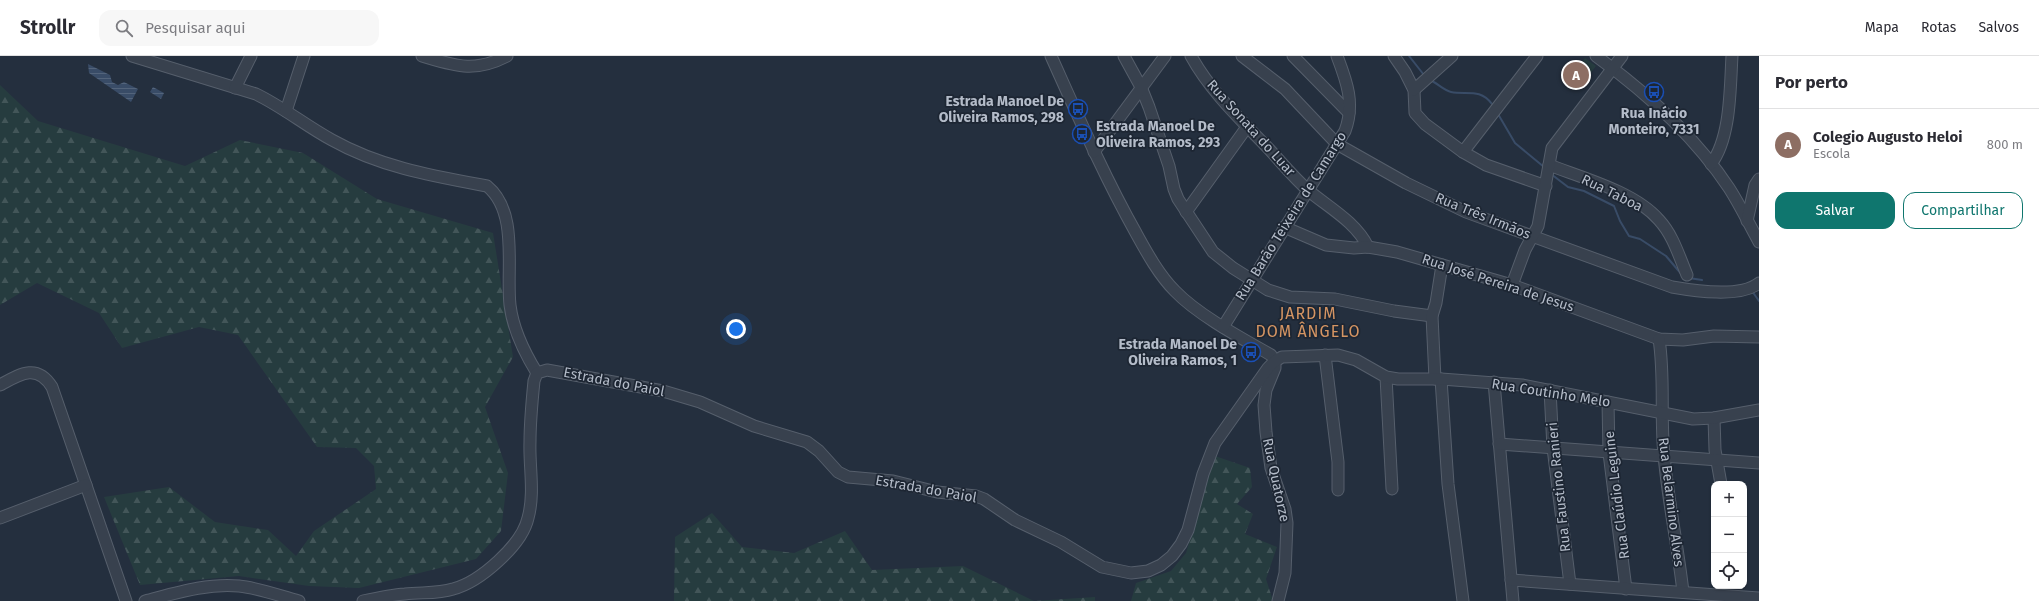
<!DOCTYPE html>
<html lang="pt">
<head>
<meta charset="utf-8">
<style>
  :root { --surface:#fff; --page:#f7f7f7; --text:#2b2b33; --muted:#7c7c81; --line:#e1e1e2; --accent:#0f766e }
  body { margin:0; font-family:"Fira Sans",sans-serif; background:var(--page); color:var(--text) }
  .controls { position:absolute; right:12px; bottom:12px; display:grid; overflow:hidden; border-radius:8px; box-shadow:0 1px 3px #0004 }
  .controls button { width:36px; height:36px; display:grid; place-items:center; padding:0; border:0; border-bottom:1px solid var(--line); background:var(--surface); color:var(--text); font:20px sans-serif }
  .you { position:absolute; left:736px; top:273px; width:14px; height:14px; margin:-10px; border:3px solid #fff; border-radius:50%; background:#1a73e8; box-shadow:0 0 0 6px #1a73e833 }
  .badge { display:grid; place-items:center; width:26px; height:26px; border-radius:50%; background:var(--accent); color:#fff; font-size:13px; font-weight:700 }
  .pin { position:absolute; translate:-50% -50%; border:2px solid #fff; box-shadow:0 1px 4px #0006 }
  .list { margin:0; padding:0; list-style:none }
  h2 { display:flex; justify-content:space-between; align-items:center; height:52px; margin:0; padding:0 16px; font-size:17px }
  h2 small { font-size:13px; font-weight:400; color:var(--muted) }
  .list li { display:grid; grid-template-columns:26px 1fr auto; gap:12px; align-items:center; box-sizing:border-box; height:72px; padding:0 16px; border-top:1px solid var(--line) }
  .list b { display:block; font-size:15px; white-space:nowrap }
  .list p { margin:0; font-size:13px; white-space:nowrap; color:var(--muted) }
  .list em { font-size:13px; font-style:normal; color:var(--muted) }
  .actions { display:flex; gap:8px; padding:12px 16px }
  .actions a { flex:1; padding:9px 0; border:1px solid var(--accent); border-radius:12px; text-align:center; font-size:14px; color:var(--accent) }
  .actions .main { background:var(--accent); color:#fff }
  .icon { flex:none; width:22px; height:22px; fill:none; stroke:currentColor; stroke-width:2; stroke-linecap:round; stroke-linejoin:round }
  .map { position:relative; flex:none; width:1759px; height:545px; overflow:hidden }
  header { display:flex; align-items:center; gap:24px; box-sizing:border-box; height:56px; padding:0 20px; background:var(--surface); border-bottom:1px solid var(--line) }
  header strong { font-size:19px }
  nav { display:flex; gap:22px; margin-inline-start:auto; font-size:14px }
  .search { width:280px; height:36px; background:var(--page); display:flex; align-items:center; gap:10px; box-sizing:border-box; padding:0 14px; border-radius:12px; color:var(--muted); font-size:15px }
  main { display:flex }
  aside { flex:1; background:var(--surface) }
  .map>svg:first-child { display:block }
</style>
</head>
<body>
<header>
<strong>Strollr</strong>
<div class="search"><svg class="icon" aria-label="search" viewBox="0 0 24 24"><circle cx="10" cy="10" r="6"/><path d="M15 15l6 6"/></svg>Pesquisar aqui</div>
<nav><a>Mapa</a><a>Rotas</a><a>Salvos</a></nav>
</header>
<main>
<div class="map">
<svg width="1759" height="545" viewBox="0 0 1759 545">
  <defs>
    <pattern id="forest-firs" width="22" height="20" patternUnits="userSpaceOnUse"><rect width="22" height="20" fill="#263c3f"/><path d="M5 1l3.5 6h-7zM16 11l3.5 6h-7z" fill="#435659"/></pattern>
    <pattern id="water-rules" width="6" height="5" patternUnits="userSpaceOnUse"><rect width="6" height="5" fill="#394c67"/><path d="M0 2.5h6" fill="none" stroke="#53647b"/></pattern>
  </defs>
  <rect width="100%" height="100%" fill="#242f3e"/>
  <polygon fill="#263c3f" points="1585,2 1596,10 1579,32 1568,23"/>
  <g fill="url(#forest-firs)">
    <polygon points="0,29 38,65 185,110 240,84 303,97 377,143 493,177 513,301 485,351 508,417 501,475 476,503 359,532 309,530 239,520 140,529 104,441 169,431 215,466 268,474 296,500 314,475 376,433 374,410 356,392 317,391 238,279 199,271 122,292 99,257 37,227 0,249"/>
    <polygon points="1215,400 1250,412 1252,431 1237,448 1253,458 1245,478 1277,491 1266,523 1273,545 1131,545 1136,527 1171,515 1186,497"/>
    <polygon points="712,457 742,491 794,497 845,475 872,514 963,510 1034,545 1095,541 1095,545 674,545 675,481"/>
  </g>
  <g fill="url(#water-rules)">
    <polygon points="88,8 110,19 112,26 118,29 124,26 138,33 131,46 89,17"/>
    <polygon points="153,31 164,37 161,43 150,36"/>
  </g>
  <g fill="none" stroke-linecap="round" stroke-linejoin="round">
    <g stroke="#394c67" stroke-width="2">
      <polyline points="1409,0 1424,19"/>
      <path d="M1432,25C1438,28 1445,35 1451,36C1467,39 1480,32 1492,48"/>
      <polyline points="1498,58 1515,87 1544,111"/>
      <polyline points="1551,118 1568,131 1584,135 1614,150 1620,165 1629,180 1640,183 1666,200 1683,220"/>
      <polyline points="1689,222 1702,224"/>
      <polyline points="1752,235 1759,245"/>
    </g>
    <defs>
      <g id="minor">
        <path d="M132,0L256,38C283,51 306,70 332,84C380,111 433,120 487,130C519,156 506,213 510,249C513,274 524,296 537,317"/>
        <path d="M422,0C456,10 474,17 507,0"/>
        <path d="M1051,0C1078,60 1104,120 1136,177C1147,197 1159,219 1175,235C1198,259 1241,282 1271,299L1275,305"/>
        <polyline points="1124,0 1141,31 1149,51 1169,110 1174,133 1178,143 1213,196 1233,212 1268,234 1290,241 1335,243 1394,255 1432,260"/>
        <path d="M1191,0C1210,35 1241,64 1269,93C1282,107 1294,122 1309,135C1328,151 1356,166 1368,191"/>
        <path d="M1242,0L1285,33L1337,88L1406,127L1466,156L1672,231C1695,235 1740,242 1759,227"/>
        <polyline points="1293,0 1349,57"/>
        <polyline points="1394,0 1405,16 1414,34 1415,57 1425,68 1463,96 1486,109 1546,130"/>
        <path d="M1596,0C1647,37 1694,79 1729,132C1740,149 1749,168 1759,186"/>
        <polyline points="235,32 251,0"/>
        <polyline points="1414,34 1452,0"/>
        <polyline points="286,55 304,0"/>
        <polyline points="1094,96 1165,0"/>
        <polyline points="1463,96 1537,0"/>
        <path d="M1711,108C1731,82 1730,32 1732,0"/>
        <path d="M1549,109C1583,122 1635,136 1659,164C1673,179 1679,200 1687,219"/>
        <polyline points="1186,156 1247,71"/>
        <polyline points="1747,165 1755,129 1759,123"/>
        <polyline points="1284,171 1326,189 1354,192 1368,191 1397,196 1512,229 1659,283 1683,284 1714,280 1759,281"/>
        <polyline points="1512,229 1525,194 1538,170 1552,92 1622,0"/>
        <path d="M1223,271L1345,75C1355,48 1347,26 1337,0"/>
        <path d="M1659,283C1665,322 1660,360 1664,399C1668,445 1678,491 1683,536"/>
        <polyline points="1325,299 1338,406 1338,434"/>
        <polyline points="1275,305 1275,312 1266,334 1264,349 1266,376 1271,412 1285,453 1287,467 1285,517 1278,545"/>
        <polyline points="1386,321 1392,433"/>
        <polyline points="1435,323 1432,260 1436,247 1442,209"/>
        <polyline points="1441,323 1448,428 1463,545"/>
        <polyline points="1494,326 1513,545"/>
        <path d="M0,329C20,318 37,307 52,331L126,545"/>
        <polyline points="1550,334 1553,392 1570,528"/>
        <polyline points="1608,346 1609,397 1626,533"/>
        <polyline points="1714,362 1715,394 1721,428"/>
        <polyline points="1499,388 1759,407"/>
        <polyline points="0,462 86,429"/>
        <polyline points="1511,524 1759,542"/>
        <path d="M145,545C176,537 207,527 239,530C259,532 280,540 299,545"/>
        <path d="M363,545C377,542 391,539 405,538C421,536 438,538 453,533C480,526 522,489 528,462C535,437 529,410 530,386C530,365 532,345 534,325L537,317L547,314L663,335L700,346L754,370L807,386L819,395L838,416L848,421L893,425L937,436L976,440L984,443L1015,464L1061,486L1102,511L1131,517L1148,515L1161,509L1172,500L1181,488L1188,474L1203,418L1215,387L1268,312L1275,305L1282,301L1338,299L1356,304L1386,321L1398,323H1441L1522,329L1693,363L1714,362L1759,354"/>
      </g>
    </defs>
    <use href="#minor" stroke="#565f6c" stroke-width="13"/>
    <use href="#minor" stroke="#38414e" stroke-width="11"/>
  </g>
  <defs>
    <symbol id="bus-ring" viewBox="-11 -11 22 22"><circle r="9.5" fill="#1d2633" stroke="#1a4fb4" stroke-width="1.5"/><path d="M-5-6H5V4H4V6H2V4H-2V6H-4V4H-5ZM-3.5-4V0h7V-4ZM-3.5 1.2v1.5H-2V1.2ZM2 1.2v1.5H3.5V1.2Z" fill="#1a4fb4"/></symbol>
  </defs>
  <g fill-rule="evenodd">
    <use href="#bus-ring" x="1643" y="25" width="22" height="22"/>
    <use href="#bus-ring" x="1067" y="42" width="22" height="22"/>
    <use href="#bus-ring" x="1071" y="67" width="22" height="22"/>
    <use href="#bus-ring" x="1240" y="285" width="22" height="22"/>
  </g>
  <g text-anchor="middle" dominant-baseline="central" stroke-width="3.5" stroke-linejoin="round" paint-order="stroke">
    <g font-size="14" font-weight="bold" fill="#b4bcc9" stroke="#1d2633" text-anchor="end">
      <text x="1064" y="45">Estrada Manoel De<tspan x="1064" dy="16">Oliveira Ramos, 298</tspan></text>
      <text x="1654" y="57" text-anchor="middle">Rua Inácio<tspan x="1654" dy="16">Monteiro, 7331</tspan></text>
      <text x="1096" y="70" text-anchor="start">Estrada Manoel De<tspan x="1096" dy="16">Oliveira Ramos, 293</tspan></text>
      <text x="1237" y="288">Estrada Manoel De<tspan x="1237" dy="16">Oliveira Ramos, 1</tspan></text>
    </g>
    <g font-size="14" fill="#b4bcc9" stroke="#1d2633">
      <text transform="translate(1251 72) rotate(48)">Rua Sonata do Luar</text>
      <text transform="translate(1612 137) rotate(26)">Rua Taboa</text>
      <text transform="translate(1291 160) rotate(-58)">Rua Barão Teixeira de Camargo</text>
      <text transform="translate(1483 160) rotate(22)">Rua Três Irmãos</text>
      <text transform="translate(1498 227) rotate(18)">Rua José Pereira de Jesus</text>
      <text transform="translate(614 326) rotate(11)">Estrada do Paiol</text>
      <text transform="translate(1551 337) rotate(9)">Rua Coutinho Melo</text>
      <text transform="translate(1276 424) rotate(78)">Rua Quatorze</text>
      <text transform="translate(1559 431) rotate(-96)">Rua Faustino Ranieri</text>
      <text transform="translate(926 433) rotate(10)">Estrada do Paiol</text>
      <text transform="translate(1617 439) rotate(-97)">Rua Claúdio Leguine</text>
      <text transform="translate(1671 446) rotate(83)">Rua Belarmino Alves</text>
    </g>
    <g font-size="16" letter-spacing="1" fill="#d59563" stroke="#1d2633">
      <text x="1308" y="257">JARDIM<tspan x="1308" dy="18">DOM ÂNGELO</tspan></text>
    </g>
  </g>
</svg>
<div class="controls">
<button>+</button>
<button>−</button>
<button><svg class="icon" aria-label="locate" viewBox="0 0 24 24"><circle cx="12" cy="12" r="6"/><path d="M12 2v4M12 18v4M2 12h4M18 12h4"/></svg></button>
</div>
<div class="you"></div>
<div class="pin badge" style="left:1576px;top:19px;background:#8d6e63">A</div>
</div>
<aside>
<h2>Por perto<small></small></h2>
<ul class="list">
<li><span class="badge" style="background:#8d6e63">A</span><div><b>Colegio Augusto Heloi</b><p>Escola</p></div><em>800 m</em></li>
</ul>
<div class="actions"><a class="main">Salvar</a><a>Compartilhar</a></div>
</aside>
</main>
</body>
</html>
